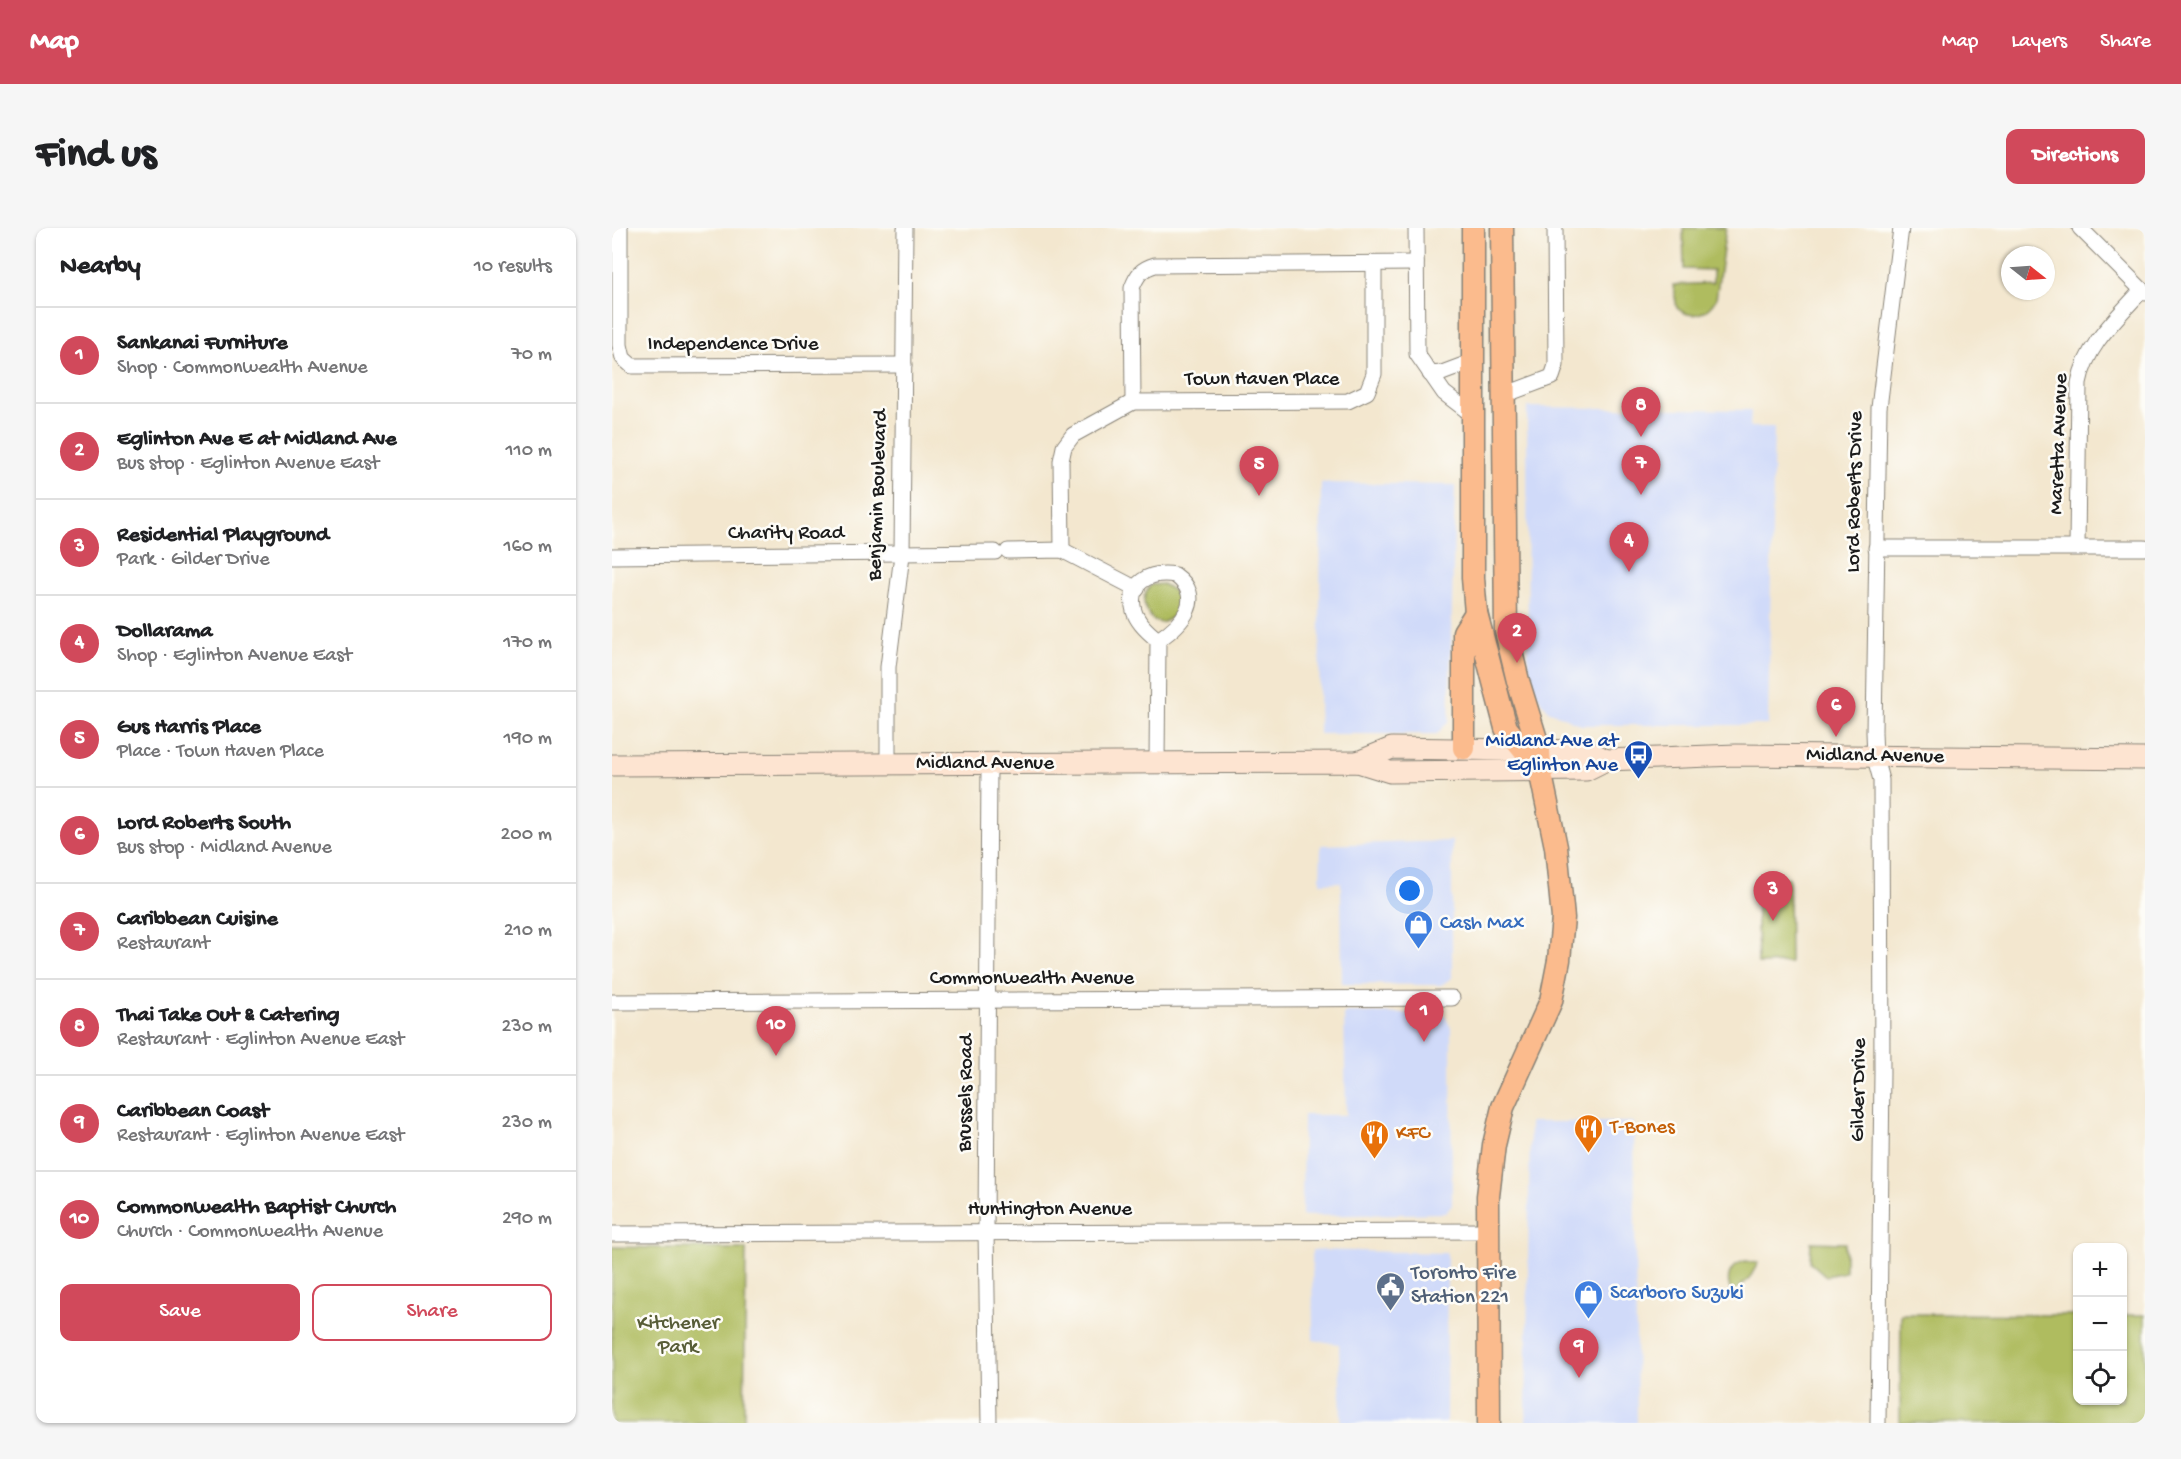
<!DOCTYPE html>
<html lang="en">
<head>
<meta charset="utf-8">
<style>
  :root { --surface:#fff; --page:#f6f6f6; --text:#202124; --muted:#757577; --line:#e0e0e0; --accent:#d1495b }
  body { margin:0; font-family:"Gochi Hand",sans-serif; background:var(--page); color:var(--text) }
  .controls { position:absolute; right:18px; bottom:18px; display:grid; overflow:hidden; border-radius:12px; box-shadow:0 2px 4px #0004 }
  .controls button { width:54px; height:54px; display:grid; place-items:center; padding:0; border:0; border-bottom:2px solid var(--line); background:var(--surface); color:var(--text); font:30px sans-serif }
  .compass { position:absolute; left:1389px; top:18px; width:54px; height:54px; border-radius:50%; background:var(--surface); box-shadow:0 2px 4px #0004; rotate:107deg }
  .you { position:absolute; left:798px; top:663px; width:21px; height:21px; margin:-15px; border:4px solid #fff; border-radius:50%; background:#1a73e8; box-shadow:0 0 0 9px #1a73e833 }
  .badge { display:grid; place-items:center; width:39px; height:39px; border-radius:50%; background:var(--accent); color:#fff; font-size:20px; font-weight:700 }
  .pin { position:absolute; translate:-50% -50px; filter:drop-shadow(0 2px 3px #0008) }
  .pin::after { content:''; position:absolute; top:32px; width:21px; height:18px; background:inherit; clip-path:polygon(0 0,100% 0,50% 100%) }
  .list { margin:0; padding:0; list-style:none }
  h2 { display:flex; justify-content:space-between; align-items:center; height:78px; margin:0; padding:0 24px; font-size:26px }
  h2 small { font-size:20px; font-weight:400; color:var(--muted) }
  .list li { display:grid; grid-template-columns:39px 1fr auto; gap:18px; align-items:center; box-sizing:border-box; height:96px; padding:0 24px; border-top:2px solid var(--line) }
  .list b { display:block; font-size:22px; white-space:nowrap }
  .list p { margin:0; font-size:20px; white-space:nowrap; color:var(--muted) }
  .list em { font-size:20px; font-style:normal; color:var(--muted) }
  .actions { display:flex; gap:12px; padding:18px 24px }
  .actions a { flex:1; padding:14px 0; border:2px solid var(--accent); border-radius:12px; text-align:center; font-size:21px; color:var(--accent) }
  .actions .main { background:var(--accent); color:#fff }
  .icon { flex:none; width:33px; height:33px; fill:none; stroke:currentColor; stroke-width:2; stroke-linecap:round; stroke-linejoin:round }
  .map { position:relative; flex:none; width:1533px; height:1195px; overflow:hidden; border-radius:12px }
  header { display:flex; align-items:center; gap:36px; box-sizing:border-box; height:84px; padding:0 30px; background:var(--accent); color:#fff }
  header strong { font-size:28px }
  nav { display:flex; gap:33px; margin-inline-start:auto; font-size:21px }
  .intro { display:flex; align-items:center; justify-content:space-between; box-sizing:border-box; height:144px; padding:0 36px }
  h1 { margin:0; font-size:42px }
  .button { padding:15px 27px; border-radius:12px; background:var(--accent); color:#fff; font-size:21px; font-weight:700 }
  main { display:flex; gap:36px; padding:0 36px }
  aside { flex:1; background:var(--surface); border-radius:12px; box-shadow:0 2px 4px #0004 }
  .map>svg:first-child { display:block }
</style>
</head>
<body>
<header>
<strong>Map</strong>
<nav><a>Map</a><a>Layers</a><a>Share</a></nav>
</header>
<div class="intro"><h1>Find us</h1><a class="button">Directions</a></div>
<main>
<aside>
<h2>Nearby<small>10 results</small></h2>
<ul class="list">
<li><span class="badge">1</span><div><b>Sankanai Furniture</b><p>Shop · Commonwealth Avenue</p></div><em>70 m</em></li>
<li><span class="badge">2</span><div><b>Eglinton Ave E at Midland Ave</b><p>Bus stop · Eglinton Avenue East</p></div><em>110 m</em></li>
<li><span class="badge">3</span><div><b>Residential Playground</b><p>Park · Gilder Drive</p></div><em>160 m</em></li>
<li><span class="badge">4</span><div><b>Dollarama</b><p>Shop · Eglinton Avenue East</p></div><em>170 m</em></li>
<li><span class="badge">5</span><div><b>Gus Harris Place</b><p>Place · Town Haven Place</p></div><em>190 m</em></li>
<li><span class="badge">6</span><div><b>Lord Roberts South</b><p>Bus stop · Midland Avenue</p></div><em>200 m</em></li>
<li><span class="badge">7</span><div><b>Caribbean Cuisine</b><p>Restaurant</p></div><em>210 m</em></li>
<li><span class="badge">8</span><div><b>Thai Take Out &amp; Catering</b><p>Restaurant · Eglinton Avenue East</p></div><em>230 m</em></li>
<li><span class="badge">9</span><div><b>Caribbean Coast</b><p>Restaurant · Eglinton Avenue East</p></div><em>230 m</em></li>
<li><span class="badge">10</span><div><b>Commonwealth Baptist Church</b><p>Church · Commonwealth Avenue</p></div><em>290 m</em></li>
</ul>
<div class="actions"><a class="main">Save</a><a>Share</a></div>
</aside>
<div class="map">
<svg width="1533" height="1195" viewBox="0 0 1533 1195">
  <rect width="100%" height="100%" fill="#fdfcf7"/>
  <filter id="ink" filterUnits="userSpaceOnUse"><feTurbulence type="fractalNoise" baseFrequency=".0167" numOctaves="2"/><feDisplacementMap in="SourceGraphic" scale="12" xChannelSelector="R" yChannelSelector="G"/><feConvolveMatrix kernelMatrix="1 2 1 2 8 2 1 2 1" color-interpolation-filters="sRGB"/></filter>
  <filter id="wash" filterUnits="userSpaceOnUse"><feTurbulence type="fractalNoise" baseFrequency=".008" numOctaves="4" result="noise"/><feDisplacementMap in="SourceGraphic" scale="24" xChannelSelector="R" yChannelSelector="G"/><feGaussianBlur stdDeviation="1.35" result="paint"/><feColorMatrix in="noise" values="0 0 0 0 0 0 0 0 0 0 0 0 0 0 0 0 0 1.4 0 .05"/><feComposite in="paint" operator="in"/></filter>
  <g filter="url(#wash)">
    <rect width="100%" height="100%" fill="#f3e7cf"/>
    <g fill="#d0daf9">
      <polygon points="915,179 1139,182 1138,199 1162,199 1156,497 969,497 936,482 916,456"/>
      <polygon points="709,255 843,257 837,493 825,506 707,506"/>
      <polygon points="840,613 840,750 829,757 730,756 729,654 708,655 709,617"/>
      <polygon points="732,785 832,786 839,800 840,977 834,985 690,988 691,887 734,887"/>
      <polygon points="918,894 1022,894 1025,1195 914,1195"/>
      <polygon points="700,1022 835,1025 834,1195 729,1195 727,1116 701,1112"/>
    </g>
    <g fill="#afbc5e" stroke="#666c3d" stroke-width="1.5">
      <path d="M1071,0H1114L1104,71C1095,87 1079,92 1065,80L1061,57L1101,55V42L1072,41Z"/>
      <path d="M550,356C573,366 572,386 549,395L541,392C531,380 528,370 539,357Z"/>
      <polygon points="1144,650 1177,650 1178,735 1146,736"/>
      <polygon points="1199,1014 1233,1015 1233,1044 1214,1048 1198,1034"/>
      <polygon points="0,1019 134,1021 132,1195 0,1195"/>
      <path d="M1133,1033L1146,1035L1137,1051L1120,1065C1112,1050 1118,1037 1133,1033Z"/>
      <polygon points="1289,1086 1465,1087 1466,1172 1510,1172 1511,1087 1533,1087 1533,1195 1288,1195"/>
    </g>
  </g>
  <g filter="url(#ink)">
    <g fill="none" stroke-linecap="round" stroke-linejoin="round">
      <defs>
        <g id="minor">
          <polyline points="8,0 8,117 11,130 20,138 292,137"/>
          <polyline points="804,0 805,126 832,165 862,188"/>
          <polyline points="1468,0 1533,65"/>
          <polyline points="818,146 830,145 862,133"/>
          <polyline points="892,167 940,149 944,137 943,0"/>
          <path d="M521,174L520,60C525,47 529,41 543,37L804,35"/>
          <path d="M1465,319L1467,155C1474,117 1505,90 1530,62"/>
          <polyline points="1264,320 1533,320"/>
          <polyline points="450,322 449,233 452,219 461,207 521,174 736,173 755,164 762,146 762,37"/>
          <polyline points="396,323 450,322 525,361"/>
          <polyline points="0,328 383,324"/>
          <polyline points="276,535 276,439 290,327 293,0"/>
          <polyline points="377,536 374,1003 377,1195"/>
          <path d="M545,536L546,412C537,405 525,394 522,383C514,354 539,343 563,347C595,370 569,397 546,412"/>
          <polyline points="0,774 840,770"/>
          <polyline points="0,1006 876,1003"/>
          <polyline points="1266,1195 1270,844 1269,552 1263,530 1262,504 1267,180 1289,0"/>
        </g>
        <g id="secondary">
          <polyline points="746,534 780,520 976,523 994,532"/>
          <polyline points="0,537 746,534 778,544 974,542 994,532 1124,527 1533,531"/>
        </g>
        <g id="primary">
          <polyline points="861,0 861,350 864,385 894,500 928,542"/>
          <polyline points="852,520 852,404 864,385"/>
          <polyline points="877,1195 876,968 882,917 891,879 939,773 947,732 951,690 944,619 928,542 927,521 906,453 894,403 890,0"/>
        </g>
      </defs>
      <use href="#minor" stroke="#888276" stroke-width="17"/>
      <use href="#secondary" stroke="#888276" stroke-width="23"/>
      <use href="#primary" stroke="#888276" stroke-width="25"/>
      <use href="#minor" stroke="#fff" stroke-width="15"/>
      <use href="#secondary" stroke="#fde4d1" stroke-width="21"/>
      <use href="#primary" stroke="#fbbb8d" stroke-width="22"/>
    </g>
  </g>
  <defs>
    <symbol id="bus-pin" viewBox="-11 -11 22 30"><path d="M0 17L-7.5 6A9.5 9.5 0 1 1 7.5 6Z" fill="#1a4fb4" stroke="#fdfcf7"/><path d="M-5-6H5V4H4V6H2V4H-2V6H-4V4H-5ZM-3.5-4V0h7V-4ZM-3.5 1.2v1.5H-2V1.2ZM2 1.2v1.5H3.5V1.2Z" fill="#fff"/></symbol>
    <symbol id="shop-pin" viewBox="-11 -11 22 30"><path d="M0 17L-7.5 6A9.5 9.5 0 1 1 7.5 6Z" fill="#3f7fe0" stroke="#fdfcf7"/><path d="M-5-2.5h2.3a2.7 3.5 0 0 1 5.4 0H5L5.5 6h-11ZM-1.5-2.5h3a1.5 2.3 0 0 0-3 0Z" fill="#fff"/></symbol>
    <symbol id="restaurant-pin" viewBox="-11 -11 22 30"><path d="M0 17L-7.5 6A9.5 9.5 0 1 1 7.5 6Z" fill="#e8710a" stroke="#fdfcf7"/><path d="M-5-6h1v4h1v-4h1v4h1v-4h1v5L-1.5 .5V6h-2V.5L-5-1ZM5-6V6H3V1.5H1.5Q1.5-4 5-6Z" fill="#fff"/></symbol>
    <symbol id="civic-pin" viewBox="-11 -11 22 30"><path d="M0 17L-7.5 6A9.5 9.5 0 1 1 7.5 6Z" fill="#5c6f8a" stroke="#fdfcf7"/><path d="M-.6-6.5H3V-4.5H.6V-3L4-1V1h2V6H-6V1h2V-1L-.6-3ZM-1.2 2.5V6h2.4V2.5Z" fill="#fff"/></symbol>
  </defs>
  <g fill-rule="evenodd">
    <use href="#bus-pin" x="1010" y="510" width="33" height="45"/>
    <use href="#shop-pin" x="790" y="680" width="33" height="45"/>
    <use href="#restaurant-pin" x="960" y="884" width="33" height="45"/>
    <use href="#restaurant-pin" x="746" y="890" width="33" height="45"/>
    <use href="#civic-pin" x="762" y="1042" width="33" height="45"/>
    <use href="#shop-pin" x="960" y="1050" width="33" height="45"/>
  </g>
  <g text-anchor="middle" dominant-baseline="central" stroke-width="5" stroke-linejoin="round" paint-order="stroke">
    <g font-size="21" fill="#1c1c1c" stroke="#fdfcf7">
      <text x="121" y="117">Independence Drive</text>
      <text x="650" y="152">Town Haven Place</text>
      <text transform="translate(1448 216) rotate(-88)">Maretta Avenue</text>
      <text transform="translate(1244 264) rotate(-89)">Lord Roberts Drive</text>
      <text transform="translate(267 267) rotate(-88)">Benjamin Boulevard</text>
      <text x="174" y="306">Charity Road</text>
      <text transform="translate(1263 529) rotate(1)">Midland Avenue</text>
      <text x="373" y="536">Midland Avenue</text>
      <text x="420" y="751">Commonwealth Avenue</text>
      <text transform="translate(1248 862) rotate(-89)">Gilder Drive</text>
      <text transform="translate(355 865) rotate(-89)">Brussels Road</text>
      <text x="438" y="982">Huntington Avenue</text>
    </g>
    <g font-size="21" fill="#164399" stroke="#fdfcf7" text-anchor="end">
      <text x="1006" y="514">Midland Ave at<tspan x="1006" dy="24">Eglinton Ave</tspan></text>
    </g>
    <g font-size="21" fill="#366cbe" stroke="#fdfcf7" text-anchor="start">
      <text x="828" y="696">Cash Max</text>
      <text x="998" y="1066">Scarboro Suzuki</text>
    </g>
    <g font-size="21" fill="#c56008" stroke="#fdfcf7" text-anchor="start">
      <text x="998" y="900">T-Bones</text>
      <text x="784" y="906">KFC</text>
    </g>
    <g font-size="21" fill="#4e5e75" stroke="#fdfcf7" text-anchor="start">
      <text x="799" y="1046">Toronto Fire<tspan x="799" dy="24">Station 221</tspan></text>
    </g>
    <g font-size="21" fill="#575c36" stroke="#fdfcf7">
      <text x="66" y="1096">Kitchener<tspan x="66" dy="24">Park</tspan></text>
    </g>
  </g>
</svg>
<div class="controls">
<button>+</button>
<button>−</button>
<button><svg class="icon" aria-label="locate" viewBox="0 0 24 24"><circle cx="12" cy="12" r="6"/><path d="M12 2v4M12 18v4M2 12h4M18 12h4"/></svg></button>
</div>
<svg class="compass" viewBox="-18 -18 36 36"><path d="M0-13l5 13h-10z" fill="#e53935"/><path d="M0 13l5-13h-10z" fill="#757577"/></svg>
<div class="you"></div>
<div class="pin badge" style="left:812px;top:814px">1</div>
<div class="pin badge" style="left:905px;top:435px">2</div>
<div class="pin badge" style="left:1161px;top:693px">3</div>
<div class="pin badge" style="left:1017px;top:344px">4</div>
<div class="pin badge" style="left:647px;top:268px">5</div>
<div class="pin badge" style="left:1224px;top:509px">6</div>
<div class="pin badge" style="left:1029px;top:267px">7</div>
<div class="pin badge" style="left:1029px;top:209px">8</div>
<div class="pin badge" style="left:967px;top:1150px">9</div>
<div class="pin badge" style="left:164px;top:828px">10</div>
</div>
</main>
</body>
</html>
